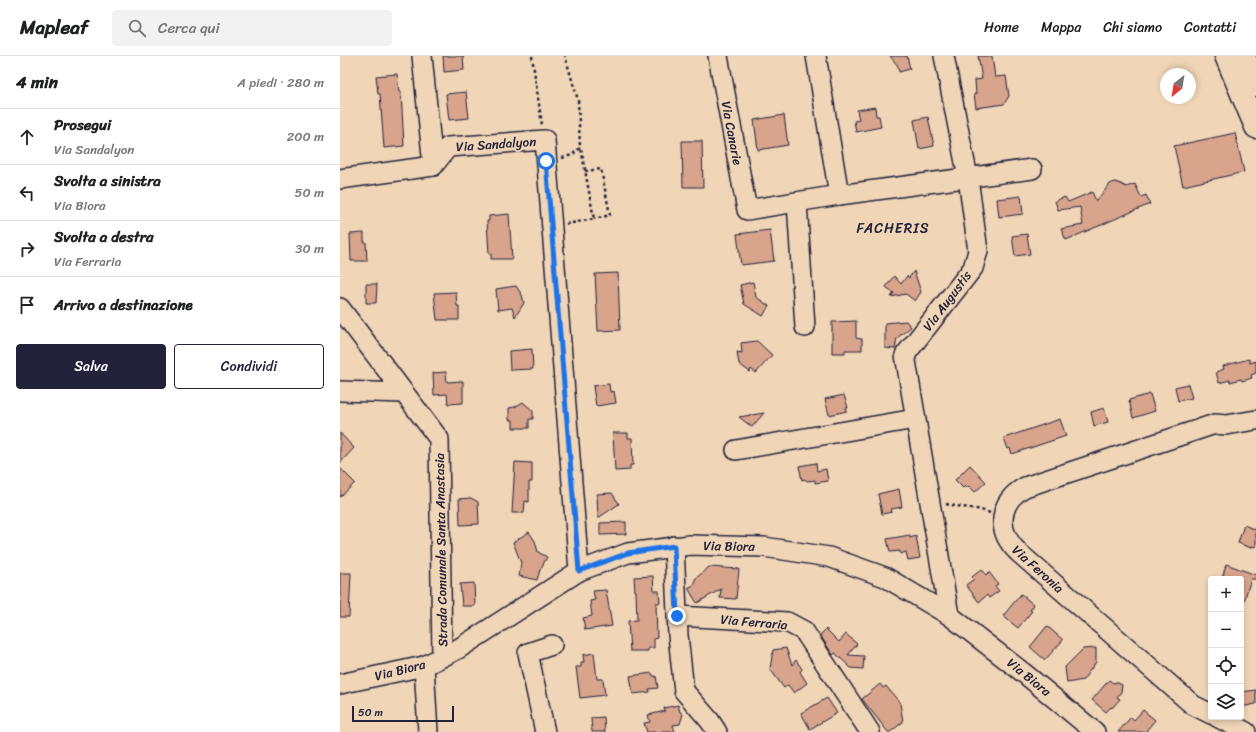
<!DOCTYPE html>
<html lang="it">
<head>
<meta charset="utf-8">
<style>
  :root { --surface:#fff; --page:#f2f2f2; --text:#202124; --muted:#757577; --line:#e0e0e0; --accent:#22223b }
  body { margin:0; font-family:Sriracha,sans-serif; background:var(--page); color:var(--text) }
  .controls { position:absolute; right:12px; bottom:12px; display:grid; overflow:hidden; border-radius:4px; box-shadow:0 2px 6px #0003 }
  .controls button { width:36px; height:36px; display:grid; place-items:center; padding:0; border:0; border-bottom:1px solid var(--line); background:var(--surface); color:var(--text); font:20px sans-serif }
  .compass { position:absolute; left:820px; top:12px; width:36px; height:36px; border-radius:50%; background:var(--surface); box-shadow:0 2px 6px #0003; rotate:210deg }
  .scale { position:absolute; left:12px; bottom:10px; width:102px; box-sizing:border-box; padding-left:4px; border:2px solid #22223b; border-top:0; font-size:11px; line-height:14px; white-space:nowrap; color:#22223b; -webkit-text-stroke:3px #f0d5b7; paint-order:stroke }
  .stop { position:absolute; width:12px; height:12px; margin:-9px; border:3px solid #1a73e8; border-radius:50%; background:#fff }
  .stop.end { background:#1a73e8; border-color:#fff; box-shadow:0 1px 4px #0008 }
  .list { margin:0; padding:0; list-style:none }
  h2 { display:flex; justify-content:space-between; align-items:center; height:52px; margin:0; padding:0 16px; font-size:17px }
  h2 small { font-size:13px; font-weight:400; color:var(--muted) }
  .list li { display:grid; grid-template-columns:26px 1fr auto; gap:12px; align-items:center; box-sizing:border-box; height:56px; padding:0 16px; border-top:1px solid var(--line) }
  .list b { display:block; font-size:15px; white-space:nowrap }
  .list p { margin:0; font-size:13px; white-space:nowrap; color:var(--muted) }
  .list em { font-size:13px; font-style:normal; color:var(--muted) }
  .actions { display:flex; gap:8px; padding:12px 16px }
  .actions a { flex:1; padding:9px 0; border:1px solid var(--accent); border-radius:4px; text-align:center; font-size:14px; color:var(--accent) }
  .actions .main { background:var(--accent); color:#fff }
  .icon { flex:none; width:22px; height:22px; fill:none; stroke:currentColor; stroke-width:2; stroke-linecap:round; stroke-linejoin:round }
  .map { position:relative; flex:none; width:916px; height:676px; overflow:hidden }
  header { display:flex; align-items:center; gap:24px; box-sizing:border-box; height:56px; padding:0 20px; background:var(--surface); border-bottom:1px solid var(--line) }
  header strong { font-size:19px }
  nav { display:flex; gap:22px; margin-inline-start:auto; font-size:14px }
  .search { width:280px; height:36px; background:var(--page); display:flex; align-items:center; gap:10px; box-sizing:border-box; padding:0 14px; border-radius:4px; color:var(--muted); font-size:15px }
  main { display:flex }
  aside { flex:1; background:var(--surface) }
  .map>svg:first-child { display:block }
</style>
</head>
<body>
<header>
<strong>Mapleaf</strong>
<div class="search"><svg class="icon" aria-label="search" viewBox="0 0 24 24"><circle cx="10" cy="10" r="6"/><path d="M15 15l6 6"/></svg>Cerca qui</div>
<nav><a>Home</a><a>Mappa</a><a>Chi siamo</a><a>Contatti</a></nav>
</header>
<main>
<aside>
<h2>4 min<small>A piedi · 280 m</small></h2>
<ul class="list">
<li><svg class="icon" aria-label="ahead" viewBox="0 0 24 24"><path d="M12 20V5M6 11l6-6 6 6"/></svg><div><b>Prosegui</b><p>Via Sandalyon</p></div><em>200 m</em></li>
<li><svg class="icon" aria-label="left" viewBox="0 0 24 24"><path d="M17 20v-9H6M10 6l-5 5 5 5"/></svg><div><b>Svolta a sinistra</b><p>Via Biora</p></div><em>50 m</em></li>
<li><svg class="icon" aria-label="right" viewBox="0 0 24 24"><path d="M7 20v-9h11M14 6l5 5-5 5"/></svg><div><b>Svolta a destra</b><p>Via Ferraria</p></div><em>30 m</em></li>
<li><svg class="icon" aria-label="arrive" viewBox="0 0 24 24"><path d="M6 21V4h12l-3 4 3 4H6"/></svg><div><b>Arrivo a destinazione</b></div></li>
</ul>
<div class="actions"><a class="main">Salva</a><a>Condividi</a></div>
</aside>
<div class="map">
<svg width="916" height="676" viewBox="0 0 916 676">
  <rect width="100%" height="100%" fill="#f0d5b7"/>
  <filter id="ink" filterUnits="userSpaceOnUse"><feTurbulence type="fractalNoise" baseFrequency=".025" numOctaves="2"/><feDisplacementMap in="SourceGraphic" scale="8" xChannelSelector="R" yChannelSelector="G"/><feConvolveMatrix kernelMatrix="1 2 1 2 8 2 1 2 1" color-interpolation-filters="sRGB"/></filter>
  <g filter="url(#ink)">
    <g fill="#d8a48c" stroke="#22223b">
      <polygon points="103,0 123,0 124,14 104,16"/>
      <polygon points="550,0 567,0 570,13 559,16 558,10"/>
      <polygon points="638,0 652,0 655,21 666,20 669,40 664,48 636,52 634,38 636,38 635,24 642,23"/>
      <polygon points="57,18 59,36 61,36 64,90 44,92 40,38 38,38 36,20"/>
      <polygon points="126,36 129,62 109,64 106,38"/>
      <polygon points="535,51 536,60 539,60 541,71 516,76 514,65 519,64 517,54"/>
      <polygon points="444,59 448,89 418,94 414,64"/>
      <polygon points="588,61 594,90 579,93 574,64"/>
      <polygon points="895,77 904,116 843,130 834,90"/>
      <polygon points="342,85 362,85 363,131 343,131"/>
      <polygon points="775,126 781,128 786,131 795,128 801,141 806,139 810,148 726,184 721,173 743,169 740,151 718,154 715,145 725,141 728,146 752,136 756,145 770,128"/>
      <polygon points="681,140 683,158 659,161 657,143"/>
      <polygon points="169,158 172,203 151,203 151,198 149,198 147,165 149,165 149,160"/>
      <polygon points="430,174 434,205 401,209 397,178"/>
      <polygon points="24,177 24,186 26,186 27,205 11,205 10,178"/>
      <polygon points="687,178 690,198 675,200 672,180"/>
      <polygon points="574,215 581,236 575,245 566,238 551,241 554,237 546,231 554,220 561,228 567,220 569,222"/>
      <polygon points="278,217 280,274 258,275 255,218"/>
      <polygon points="413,226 416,241 429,250 423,260 404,248 400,229"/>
      <polygon points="26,228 37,228 36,247 26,247"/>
      <polygon points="176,230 182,239 184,247 175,261 172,252 158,254 156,233"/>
      <polygon points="116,236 117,250 119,250 119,264 97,264 94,237"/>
      <polygon points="516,265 516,282 522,283 522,294 505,294 505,297 492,297 492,266"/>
      <polygon points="566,265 571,271 557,282 555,293 545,292 545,267"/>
      <polygon points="417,285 432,299 416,317 411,313 410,316 399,308 397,296 402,297 401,287"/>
      <polygon points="192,293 193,313 170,314 169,295"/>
      <polygon points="909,303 910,307 916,305 916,317 911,319 912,322 902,325 901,323 890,326 890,324 879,327 876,316 884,313 883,310"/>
      <polygon points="106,316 107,326 123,325 123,347 108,348 107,338 94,339 93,317"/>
      <polygon points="269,328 270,336 274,335 276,347 256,350 253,330"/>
      <polygon points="848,328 852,342 838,345 835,331"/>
      <polygon points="810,338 815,355 793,362 789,344"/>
      <polygon points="504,339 508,352 506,352 507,355 489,359 485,343"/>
      <polygon points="183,346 193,355 193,363 189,363 189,372 173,372 173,364 169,364 169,352 175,351"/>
      <polygon points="764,352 768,366 754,370 751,356"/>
      <polygon points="424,357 412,371 399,361"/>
      <polygon points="720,363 726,380 672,398 670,392 668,393 664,382"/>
      <polygon points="0,377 14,392 0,407"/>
      <polygon points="273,377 288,377 288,382 292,382 293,409 290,409 290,414 275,415"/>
      <polygon points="175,406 192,407 192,426 189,426 189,446 185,445 184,457 172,457"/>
      <polygon points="476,407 477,415 486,413 488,425 475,427 475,424 467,425 465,423 462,424 459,410"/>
      <polygon points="630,409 646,426 635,436 629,430 627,432 625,430 623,432 615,424"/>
      <polygon points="0,412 15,427 0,441"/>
      <polygon points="559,433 562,451 551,453 552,456 542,458 538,438"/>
      <polygon points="272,437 279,448 258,462 257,438"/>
      <polygon points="131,442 138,446 139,468 120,469 119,443"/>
      <polygon points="286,466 286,478 260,479 260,467"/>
      <polygon points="904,469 916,474 916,491 912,490 911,492 898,487"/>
      <polygon points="189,476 195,485 198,496 207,501 200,514 197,524 179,520 181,507 173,486"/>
      <polygon points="570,479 570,482 576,480 580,502 568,504 566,496 560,498 560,495 550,496 547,483"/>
      <polygon points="886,508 916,519 916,523 911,523 903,548 901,547 901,523 882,523"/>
      <polygon points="369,511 399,513 396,543 380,542 381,533 357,547 348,532 355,528 355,523"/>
      <polygon points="642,513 646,519 649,516 658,528 655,530 659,535 649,542 647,539 639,546 626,529 634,523 632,521"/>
      <polygon points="0,517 11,517 9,561 0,561"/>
      <polygon points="313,520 314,535 319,535 320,547 316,547 317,582 314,583 314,592 308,592 308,595 290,595 288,565 297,564 296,535 295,535 294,521"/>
      <polygon points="134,527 135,550 122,550 120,528"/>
      <polygon points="266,534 272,570 245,574 243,562 252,560 250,545 255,544 253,535"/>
      <polygon points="681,538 694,549 690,554 692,555 678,572 663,560"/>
      <polygon points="707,570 723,584 705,604 690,591"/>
      <polygon points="486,573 499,586 506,578 517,588 508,599 524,600 523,613 511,612 495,597 493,599 480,579"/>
      <polygon points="446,592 452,609 456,604 462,613 460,616 467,627 454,637 448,629 444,632 430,613 433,594"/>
      <polygon points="756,592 756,606 743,624 727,627 725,611 743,593"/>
      <polygon points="254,597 257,623 263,623 265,639 240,642 236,611 241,611 241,606 244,606 243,599"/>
      <polygon points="312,617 313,620 316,620 318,632 309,633 310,636 293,638 290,620"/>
      <polygon points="769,624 773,627 776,626 782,629 781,636 777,641 780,643 772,652 771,651 766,656 752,644"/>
      <polygon points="540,628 543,632 546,630 560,647 563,666 550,676 548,676 522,643"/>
      <polygon points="916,634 916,648 901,651 901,636"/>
      <polygon points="487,642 497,657 470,673 461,657"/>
      <polygon points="338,649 340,656 343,658 340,668 333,669 335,676 307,676 304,667 310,666 308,659 325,655 324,652"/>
      <polygon points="803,654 815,664 806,675 808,676 778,676 791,661 794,664"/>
      <polygon points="264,661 265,676 252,676 251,662"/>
    </g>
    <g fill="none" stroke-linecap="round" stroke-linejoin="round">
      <defs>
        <g id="minor">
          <polyline points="82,0 93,110"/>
          <polyline points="378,0 407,154 499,139 692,113"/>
          <polyline points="476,0 499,139"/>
          <polyline points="604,0 628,122 638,195 633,212 565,299 609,559"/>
          <polyline points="0,123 93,110 108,91 205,84 239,515"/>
          <polyline points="457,146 465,271"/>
          <polyline points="0,252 99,383 102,601"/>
          <polyline points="0,335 64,337"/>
          <polyline points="396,394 575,363"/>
          <polyline points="334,490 338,579 344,635 370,665 377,676"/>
          <polyline points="337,560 447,566 464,575 530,676"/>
          <polyline points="84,610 88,676"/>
          <polyline points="0,628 84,610 118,593 239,515 288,497 350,489 424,491 489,501 545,521 609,559 685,618 755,676"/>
          <path d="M871,658L853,649L678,496C656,475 658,446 685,431L875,368L886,369L916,364"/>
          <polyline points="877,661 906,676"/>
          <polyline points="205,676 188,597 212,589"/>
        </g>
        <g id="major">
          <polyline points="886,0 916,71"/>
          <polyline points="904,0 916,29"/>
        </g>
      </defs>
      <use href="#minor" stroke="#22223b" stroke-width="22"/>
      <use href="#major" stroke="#22223b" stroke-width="25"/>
      <g stroke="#22223b" stroke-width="2.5" stroke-dasharray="3 3" stroke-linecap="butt">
        <polyline points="192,0 202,69"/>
        <polyline points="222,102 232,99 240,92 238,44 225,0"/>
        <polyline points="245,115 261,113 270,159 254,163"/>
        <polyline points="226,168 254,163 241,92"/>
        <path d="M606,448C621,452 636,451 650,457"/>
      </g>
      <use href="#minor" stroke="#f0d5b7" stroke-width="19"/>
      <use href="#major" stroke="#f0d5b7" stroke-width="22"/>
    </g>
  </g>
  <g fill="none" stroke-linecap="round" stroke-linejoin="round" filter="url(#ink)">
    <polyline stroke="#1a73e8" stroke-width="5" points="206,105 239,515 288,497 334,490 337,560"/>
  </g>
  <g text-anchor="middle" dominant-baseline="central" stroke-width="3.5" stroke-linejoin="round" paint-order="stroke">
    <g font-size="13" fill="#22223b" stroke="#f0d5b7">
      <text transform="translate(392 77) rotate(79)">Via Canarie</text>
      <text transform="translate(156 88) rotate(-4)">Via Sandalyon</text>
      <text transform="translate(607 245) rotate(-53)">Via Augustis</text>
      <text transform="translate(389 490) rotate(1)">Via Biora</text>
      <text transform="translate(101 494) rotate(-91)">Strada Comunale Santa Anastasia</text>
      <text transform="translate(698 513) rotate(42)">Via Feronia</text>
      <text transform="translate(414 566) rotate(5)">Via Ferraria</text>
      <text transform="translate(60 614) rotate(-14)">Via Biora</text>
      <text transform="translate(689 621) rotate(39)">Via Biora</text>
    </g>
    <g font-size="14" letter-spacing="1" fill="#22223b" stroke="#f0d5b7">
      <text x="553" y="172">FACHERIS</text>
    </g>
  </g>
</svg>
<div class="controls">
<button>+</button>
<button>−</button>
<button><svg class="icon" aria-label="locate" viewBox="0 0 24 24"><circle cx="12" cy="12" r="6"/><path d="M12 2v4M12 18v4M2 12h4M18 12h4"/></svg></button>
<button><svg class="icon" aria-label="layers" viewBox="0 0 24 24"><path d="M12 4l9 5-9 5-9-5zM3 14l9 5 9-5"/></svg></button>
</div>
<svg class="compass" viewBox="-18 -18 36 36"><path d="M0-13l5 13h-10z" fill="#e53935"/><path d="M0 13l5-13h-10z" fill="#757577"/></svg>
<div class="scale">50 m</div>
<div class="stop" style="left:206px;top:105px"></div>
<div class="stop end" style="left:337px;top:560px"></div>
</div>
</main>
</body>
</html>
